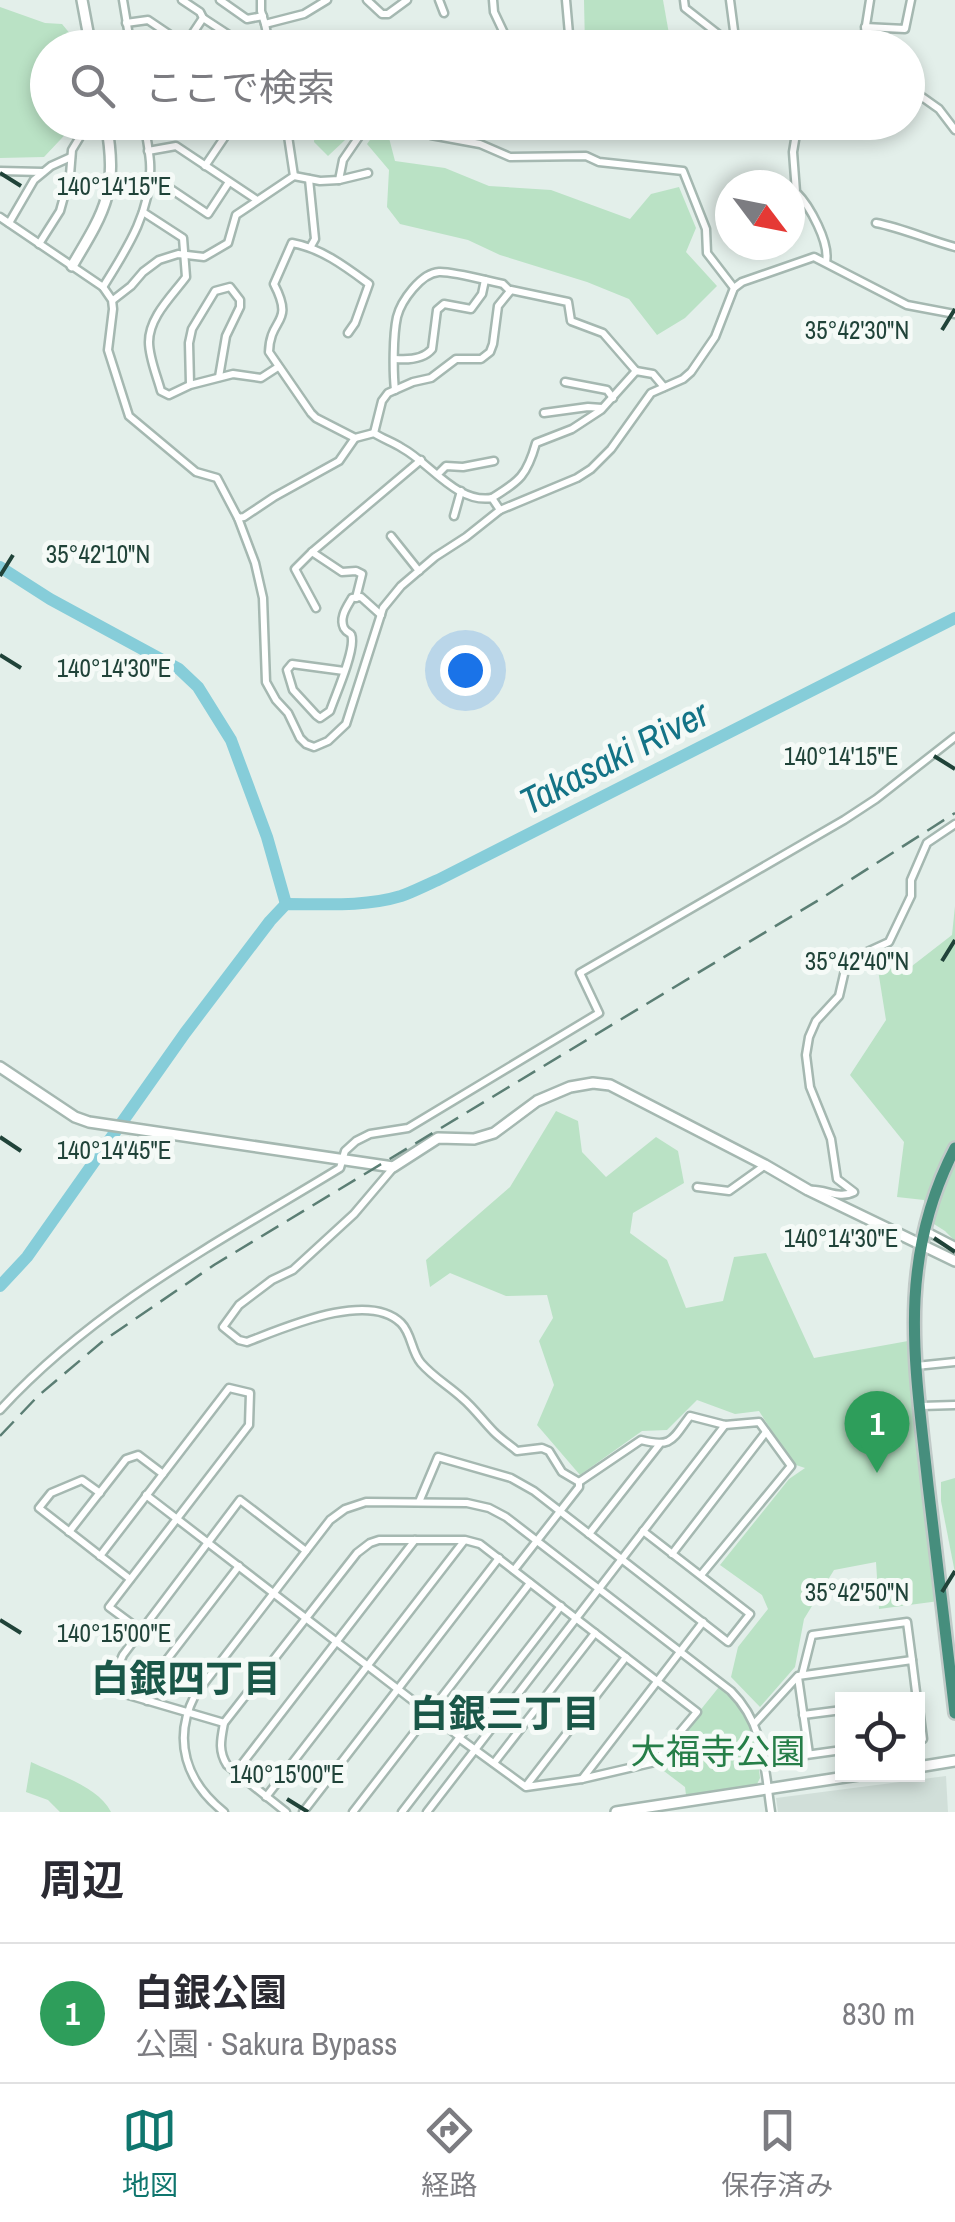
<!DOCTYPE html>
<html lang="ja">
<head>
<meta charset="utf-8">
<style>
  :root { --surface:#fff; --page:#f7f7f7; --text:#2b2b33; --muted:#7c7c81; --line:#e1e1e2; --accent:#0f766e }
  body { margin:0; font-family:"Archivo Narrow","Noto Sans JP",sans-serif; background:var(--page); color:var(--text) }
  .controls { position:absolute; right:30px; bottom:30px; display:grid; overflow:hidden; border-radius:0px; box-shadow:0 5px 15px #0003 }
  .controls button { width:90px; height:90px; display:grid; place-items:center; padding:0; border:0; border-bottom:2px solid var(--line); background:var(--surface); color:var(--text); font:50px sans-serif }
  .compass { position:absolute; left:715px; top:170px; width:90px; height:90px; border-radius:50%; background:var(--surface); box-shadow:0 5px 15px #0003; rotate:122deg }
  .you { position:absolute; left:465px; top:670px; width:35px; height:35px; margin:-25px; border:8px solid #fff; border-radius:50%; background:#1a73e8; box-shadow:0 0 0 15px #1a73e833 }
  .badge { display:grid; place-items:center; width:65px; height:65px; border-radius:50%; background:var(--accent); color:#fff; font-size:32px; font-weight:700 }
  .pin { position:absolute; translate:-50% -82px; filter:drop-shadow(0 2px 5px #0008) }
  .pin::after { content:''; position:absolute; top:52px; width:35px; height:30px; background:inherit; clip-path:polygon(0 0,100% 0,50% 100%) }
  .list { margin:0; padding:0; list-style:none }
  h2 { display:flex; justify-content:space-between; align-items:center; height:130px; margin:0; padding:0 40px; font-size:42px }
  h2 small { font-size:32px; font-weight:400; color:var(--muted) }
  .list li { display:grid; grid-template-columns:65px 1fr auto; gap:30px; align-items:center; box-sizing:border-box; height:140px; padding:0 40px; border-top:2px solid var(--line) }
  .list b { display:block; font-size:38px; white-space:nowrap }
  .list p { margin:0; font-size:32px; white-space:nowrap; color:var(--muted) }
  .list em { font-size:32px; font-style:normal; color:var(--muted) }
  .icon { flex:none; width:55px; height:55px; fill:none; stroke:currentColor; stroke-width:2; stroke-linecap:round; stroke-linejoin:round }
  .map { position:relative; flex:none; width:955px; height:1812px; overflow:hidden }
  .search { position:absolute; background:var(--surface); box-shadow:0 5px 15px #0003; left:30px; right:30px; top:30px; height:110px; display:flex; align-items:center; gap:25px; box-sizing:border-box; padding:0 35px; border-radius:55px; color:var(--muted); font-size:38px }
  .sheet { height:270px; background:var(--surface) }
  nav { display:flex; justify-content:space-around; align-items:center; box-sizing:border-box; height:140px; border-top:2px solid var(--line); background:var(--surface); font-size:28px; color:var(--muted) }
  nav a { display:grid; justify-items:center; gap:5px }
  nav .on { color:var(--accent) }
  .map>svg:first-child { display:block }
</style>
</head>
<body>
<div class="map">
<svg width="955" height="1812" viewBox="0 0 955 1812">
  <rect width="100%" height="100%" fill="#e3efea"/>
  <polygon fill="#d1dfd9" points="946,1776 948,1812 778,1812 776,1798"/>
  <g fill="#bae2c5">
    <polygon points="584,0 663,0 669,34 665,47 585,47"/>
    <polygon points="0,7 45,23 62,24 81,47 48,48 48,122 76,123 44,157 0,158"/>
    <polygon points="349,32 388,47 328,47 334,36"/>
    <polygon points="383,122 403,123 389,138 395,161 445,168 489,186 551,190 630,219 651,194 679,187 696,228 686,252 717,286 685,318 657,335 629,299 587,282 500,255 468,240 400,224 387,207 389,170 367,144"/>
    <polygon points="315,123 351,123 345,140 328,156 314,142"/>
    <polygon points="955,906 955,1241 945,1231 926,1219 924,1200 897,1197 904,1142 850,1075 886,1020 878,970 912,966 952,935"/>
    <polygon points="556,1111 578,1121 582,1152 606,1177 656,1137 678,1151 684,1183 633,1213 630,1233 667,1260 686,1308 723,1301 734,1257 766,1253 814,1358 908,1341 939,1601 879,1609 876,1562 834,1570 804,1619 795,1667 760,1707 731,1677 738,1647 768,1609 762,1595 720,1565 789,1479 805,1468 793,1464 759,1411 735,1414 697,1400 667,1430 642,1431 580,1475 537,1425 554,1385 539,1341 553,1318 547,1295 506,1296 450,1273 430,1287 426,1260 510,1187"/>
    <polygon points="955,1478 955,1573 941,1501 941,1482"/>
    <path d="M719,1687C753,1714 756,1737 760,1778L757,1784L686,1795L685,1787L656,1765Z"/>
    <path d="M31,1762C56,1774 98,1786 111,1812H60L48,1800L26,1792Z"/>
  </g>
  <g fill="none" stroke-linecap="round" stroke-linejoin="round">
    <g stroke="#86cdd9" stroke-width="12">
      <polyline points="0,567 50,599 179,669 198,687 231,740 267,837 286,904"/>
      <path d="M0,1286L27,1257L185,1033L270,921L286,904C324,904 365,907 401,896C413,892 426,885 438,880L955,618"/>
    </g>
    <defs>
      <g id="minor">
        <polyline points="123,0 131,48"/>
        <polyline points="182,0 200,12 203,18"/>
        <polyline points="220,0 247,19 263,16"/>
        <polyline points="261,0 261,11 265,24 304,14 327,0"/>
        <polyline points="367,0 382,14 388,14 407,0"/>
        <polyline points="439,0 444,13"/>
        <polyline points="493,0 494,12 511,48"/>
        <polyline points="684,0 685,8 736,48"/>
        <polyline points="730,0 736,46"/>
        <polyline points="870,0 864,38 872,48"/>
        <polyline points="126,23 148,20 185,45"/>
        <polyline points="265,24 270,48"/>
        <polyline points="865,27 905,29 911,0"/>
        <polyline points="232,37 239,41 240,48"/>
        <polyline points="183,48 203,18 232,37 224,48"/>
        <polyline points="565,48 569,34 566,0"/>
        <polyline points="684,48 684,36 721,37"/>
        <polyline points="908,87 939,109 955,130"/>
        <polyline points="414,122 431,135 480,144 510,157 586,156 599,162 683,171 706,229 707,253 734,288"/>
        <path d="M791,122L797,128L793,152L796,192C810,206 830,243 826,262"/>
        <polyline points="148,151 176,146 257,200"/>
        <polyline points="205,166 226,135 208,122"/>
        <polyline points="0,171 43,172"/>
        <polyline points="150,175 208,214 229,182"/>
        <polyline points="294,176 320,181 339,180 368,173"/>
        <polyline points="309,179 315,239 311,246"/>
        <polyline points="339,180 343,160 369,122"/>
        <path d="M143,212L183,238L186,277C172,296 149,317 149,342C149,358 157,376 161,391L169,395L190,385L233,374L261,378L278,367"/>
        <polyline points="0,217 103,287 112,300 113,309 108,350 129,416 196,472 217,478 238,518 244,517 274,497 339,461 355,438"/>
        <polyline points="9,223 34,180 51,166 71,157"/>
        <path d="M876,223C903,228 928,240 955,247"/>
        <polyline points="39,244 60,211 70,175 72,150 89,122"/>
        <path d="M103,287C127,249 153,209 150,162C149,149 146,135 144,122"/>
        <polyline points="113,300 131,286 143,272 159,260 178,254 204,257 228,243 236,215 294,176 288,136 288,122"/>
        <path d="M348,333L355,323L369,284C346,267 321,248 292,243L274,284C295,325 270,316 269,352L311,413L316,418L355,438L374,433C383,439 393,442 402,448C430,463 457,504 492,498L500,510"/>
        <path d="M395,359C407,360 423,360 432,349L437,310L444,304L471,309L482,294L485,280"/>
        <polyline points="565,382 607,390 613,398"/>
        <polyline points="190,384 189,343 192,329 215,291 230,287 240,300 240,307 226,336 219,377"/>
        <path d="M395,390C393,372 393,335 397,317C401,301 421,273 439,272C452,271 488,281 503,284L510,291"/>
        <polyline points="544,413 588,407 602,408"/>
        <polyline points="374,433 382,401 388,393 413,382 431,378 456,359 481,359 490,352 493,344 498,306 511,290 568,302 571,321 603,333 636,371"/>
        <polyline points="438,474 446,466 463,467 494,461"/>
        <path d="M492,498C520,481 527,475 536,443L572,429L601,410L636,371L653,374L664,387"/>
        <polyline points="454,516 461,491"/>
        <polyline points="238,518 255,563 263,598 266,682 276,700 288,713 300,738 306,744 314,747 328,741 346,724 383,608 401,586 435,557 466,537 500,510 577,478 591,469 611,449 651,393 683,379 691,372 715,337 734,288 742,282 814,257 907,305 955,314"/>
        <polyline points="391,536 419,571"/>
        <polyline points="312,552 295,569 316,608"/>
        <polyline points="356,598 362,574 356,571 342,572 312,552 421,460"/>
        <path d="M344,671L292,664L287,670L293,690L316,715L320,718L330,711C336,694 352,658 352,641C352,630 349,636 344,628C339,617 347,607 352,598L361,597L381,615"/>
        <path d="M393,1168L354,1214L293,1270L272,1280L239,1305L223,1327L239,1340L247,1342C284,1328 368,1290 401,1323C412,1334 411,1351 421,1363C433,1377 449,1386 462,1398C474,1408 483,1421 494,1432C501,1439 510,1445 517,1451L542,1448L549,1451L562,1472L579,1482V1487L514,1570"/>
        <polyline points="697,1187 729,1191 764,1166"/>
        <path d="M809,1190C825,1188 838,1200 854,1192L837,1179L831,1139L810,1087L806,1055L809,1037L816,1021L839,996L845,970L852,959L889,942L911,896V880L927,843L955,824"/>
        <polyline points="924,1230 955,1246"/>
        <polyline points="916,1366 955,1362"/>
        <polyline points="921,1406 955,1405"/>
        <path d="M0,1410C95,1306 222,1240 340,1168L345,1151L356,1141L370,1134L408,1128L599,1013L580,973L844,820L876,799L955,737"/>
        <path d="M579,1482L641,1440C672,1448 672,1440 690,1416L725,1425L759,1422L791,1466L701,1575"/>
        <polyline points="100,1493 82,1480 51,1493 39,1508 130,1579"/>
        <polyline points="146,1495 460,1737"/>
        <polyline points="419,1502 438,1457 511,1478 534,1491 728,1642 750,1614 643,1531"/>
        <polyline points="69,1532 126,1459 138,1455 163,1474"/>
        <polyline points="589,1534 659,1445"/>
        <polyline points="672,1554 766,1432"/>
        <polyline points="100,1556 229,1388 250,1393 249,1425 109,1607 140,1630"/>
        <polyline points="802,1675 812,1635 907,1622 912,1660"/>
        <polyline points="798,1677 809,1754"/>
        <polyline points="147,1701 154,1679 162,1666 239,1566"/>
        <polyline points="918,1701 923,1739 918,1739"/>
        <polyline points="803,1715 842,1710"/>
        <polyline points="224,1723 108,1689 123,1655 240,1500 306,1551"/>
        <polyline points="755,1723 798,1676 912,1660 917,1700"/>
        <polyline points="763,1761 842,1750"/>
        <polyline points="494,1763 595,1633"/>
        <polyline points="235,1773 415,1540"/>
        <polyline points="582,1779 703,1622"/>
        <polyline points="526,1786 626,1657"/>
        <polyline points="266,1797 464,1541"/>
        <path d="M224,1812C186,1782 172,1740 195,1695L330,1520L345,1509L366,1502L467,1503L489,1508L506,1517L731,1691C765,1725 764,1766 771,1812"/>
        <path d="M286,1812L227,1765C218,1751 221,1739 224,1723L357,1553L370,1543L379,1540H465L480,1544L697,1712L655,1762L582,1779L526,1787L459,1738"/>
        <polyline points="303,1812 499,1558"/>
        <polyline points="353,1812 530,1583"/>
        <polyline points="402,1812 561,1606"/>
        <polyline points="427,1812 725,1425"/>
      </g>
      <g id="tertiary">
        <polyline points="82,0 91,48"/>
        <path d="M72,266C106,209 118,191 106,122"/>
        <polyline points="0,1067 75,1117 89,1122 393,1167 438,1138 474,1139 494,1133 537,1101 570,1087 593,1083 610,1085 765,1165 808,1190 955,1261"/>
        <polyline points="918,1767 955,1761"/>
        <polyline points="616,1812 865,1774"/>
      </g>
      <path id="trunk" d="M955,1148C896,1262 915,1364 928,1485C937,1561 946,1637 955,1713"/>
    </defs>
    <use href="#minor" stroke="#a5b8b1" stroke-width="11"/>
    <use href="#tertiary" stroke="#a5b8b1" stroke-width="14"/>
    <use href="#trunk" stroke="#c1cac8" stroke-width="16"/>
    <use href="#minor" stroke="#fff" stroke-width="6"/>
    <use href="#tertiary" stroke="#fff" stroke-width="9"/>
    <use href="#trunk" stroke="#468e7d" stroke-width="11"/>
    <polyline stroke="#5b7e74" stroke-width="2.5" stroke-dasharray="20 10" stroke-linecap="butt" points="0,1436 38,1396 103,1341 214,1265 822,898 955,813"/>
  </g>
  <path fill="none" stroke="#204339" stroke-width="4" d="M0,173L21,186M942,330L955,309M0,576L13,555M0,655L21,668M934,756L955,769M942,961L955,940M0,1137L21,1151M934,1238L955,1252M942,1592L955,1571M0,1620L21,1633M287,1799L308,1812"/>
  <g text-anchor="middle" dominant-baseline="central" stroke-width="10" stroke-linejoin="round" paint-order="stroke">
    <g font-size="35" fill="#267e48" stroke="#f5faf7">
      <text x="718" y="1751">大福寺公園</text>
    </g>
    <g font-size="38" font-style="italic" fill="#137386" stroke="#f5faf7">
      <text transform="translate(614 757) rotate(-27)">Takasaki River</text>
    </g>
    <g font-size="38" font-weight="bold" fill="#1a5748" stroke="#f5faf7">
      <text x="186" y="1678">白銀四丁目</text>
      <text x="505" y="1713">白銀三丁目</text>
    </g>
  </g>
  <g font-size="25" text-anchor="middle" fill="#204339" stroke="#f5faf7" stroke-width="10" stroke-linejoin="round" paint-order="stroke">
    <text x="114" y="195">140°14'15"E</text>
    <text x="857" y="339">35°42'30"N</text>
    <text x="98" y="563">35°42'10"N</text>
    <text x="114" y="677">140°14'30"E</text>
    <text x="841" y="765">140°14'15"E</text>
    <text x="857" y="970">35°42'40"N</text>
    <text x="114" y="1159">140°14'45"E</text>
    <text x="841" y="1247">140°14'30"E</text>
    <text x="857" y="1601">35°42'50"N</text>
    <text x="114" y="1642">140°15'00"E</text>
    <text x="287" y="1783">140°15'00"E</text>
  </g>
</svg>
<div class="controls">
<button><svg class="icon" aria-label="locate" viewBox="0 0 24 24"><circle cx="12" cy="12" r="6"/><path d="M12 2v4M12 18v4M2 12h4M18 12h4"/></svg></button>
</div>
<svg class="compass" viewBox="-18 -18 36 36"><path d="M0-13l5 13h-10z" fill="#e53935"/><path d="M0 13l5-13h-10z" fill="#7c7c81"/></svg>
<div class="you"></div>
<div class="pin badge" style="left:877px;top:1473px;background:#2e9e5b">1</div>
<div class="search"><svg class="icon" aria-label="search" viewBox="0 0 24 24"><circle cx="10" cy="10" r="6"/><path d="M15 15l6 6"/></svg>ここで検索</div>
</div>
<section class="sheet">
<h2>周辺<small></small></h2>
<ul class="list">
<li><span class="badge" style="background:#2e9e5b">1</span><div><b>白銀公園</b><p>公園 · Sakura Bypass</p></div><em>830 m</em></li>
</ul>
</section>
<nav>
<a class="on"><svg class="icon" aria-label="map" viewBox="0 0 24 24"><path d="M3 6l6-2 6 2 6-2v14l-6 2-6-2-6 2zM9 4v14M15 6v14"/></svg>地図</a>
<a><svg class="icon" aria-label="directions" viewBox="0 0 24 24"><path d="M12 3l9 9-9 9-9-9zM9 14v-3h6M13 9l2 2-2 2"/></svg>経路</a>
<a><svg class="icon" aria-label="saved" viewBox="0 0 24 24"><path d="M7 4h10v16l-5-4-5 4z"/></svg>保存済み</a>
</nav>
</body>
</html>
